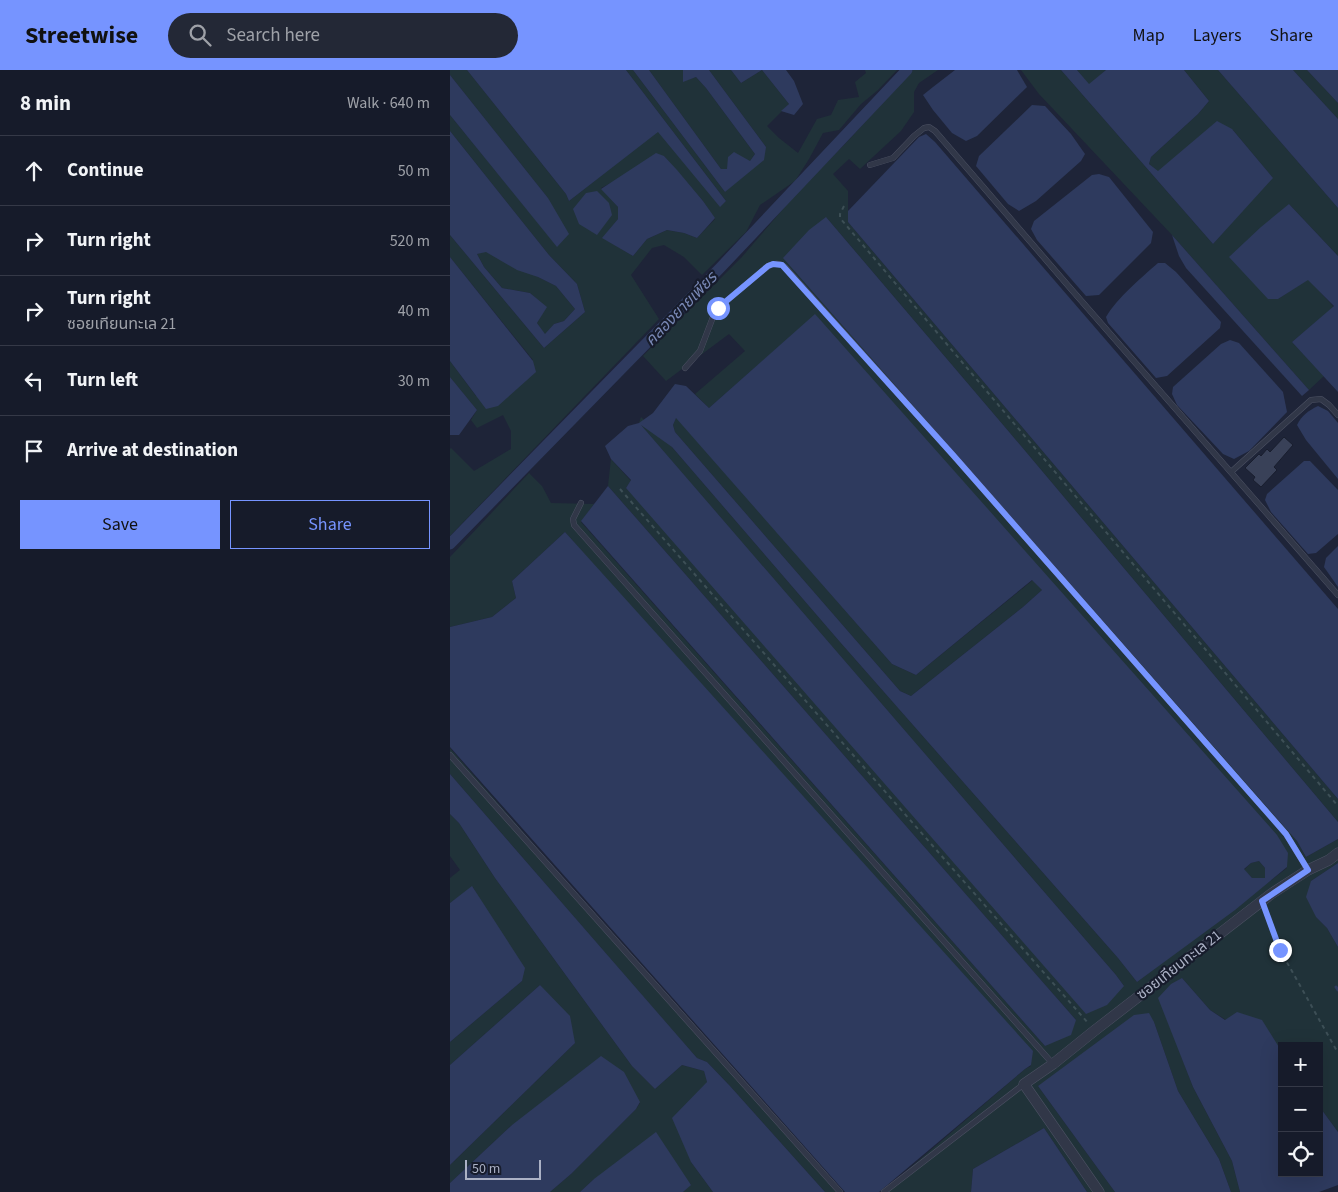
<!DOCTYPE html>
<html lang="en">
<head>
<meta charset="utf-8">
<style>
  :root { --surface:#161b2a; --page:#232836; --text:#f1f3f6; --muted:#9ea1a8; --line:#353947; --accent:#7694ff }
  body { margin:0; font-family:"Source Sans 3","Noto Sans Thai",sans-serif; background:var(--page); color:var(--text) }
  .controls { position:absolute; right:15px; bottom:15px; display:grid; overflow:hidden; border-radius:0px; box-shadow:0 5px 20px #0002 }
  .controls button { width:45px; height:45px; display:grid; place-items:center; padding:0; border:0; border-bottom:1px solid var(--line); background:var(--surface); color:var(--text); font:25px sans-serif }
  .scale { position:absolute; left:15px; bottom:12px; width:76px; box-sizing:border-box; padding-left:5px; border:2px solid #abb1c5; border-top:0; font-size:14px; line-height:18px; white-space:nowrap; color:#abb1c5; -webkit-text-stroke:4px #171c2c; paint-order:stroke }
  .stop { position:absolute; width:15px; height:15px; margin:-11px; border:4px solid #7694ff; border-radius:50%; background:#fff }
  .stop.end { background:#7694ff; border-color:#fff; box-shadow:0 1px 5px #0008 }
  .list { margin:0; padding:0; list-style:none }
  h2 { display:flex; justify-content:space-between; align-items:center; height:65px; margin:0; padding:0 20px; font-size:21px }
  h2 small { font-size:16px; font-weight:400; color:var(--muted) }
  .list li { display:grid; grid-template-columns:32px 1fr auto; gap:15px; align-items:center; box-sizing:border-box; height:70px; padding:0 20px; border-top:1px solid var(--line) }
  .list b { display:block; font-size:19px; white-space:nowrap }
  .list p { margin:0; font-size:16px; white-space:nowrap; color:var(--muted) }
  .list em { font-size:16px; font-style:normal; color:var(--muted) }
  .actions { display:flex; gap:10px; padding:15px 20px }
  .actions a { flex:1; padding:11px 0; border:1px solid var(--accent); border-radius:0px; text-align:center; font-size:18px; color:var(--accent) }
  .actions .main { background:var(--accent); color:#111 }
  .icon { flex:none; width:28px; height:28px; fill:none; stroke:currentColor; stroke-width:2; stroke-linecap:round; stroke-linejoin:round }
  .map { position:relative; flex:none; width:888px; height:1122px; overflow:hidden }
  header { display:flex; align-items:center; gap:30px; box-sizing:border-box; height:70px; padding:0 25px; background:var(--accent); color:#111 }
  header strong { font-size:24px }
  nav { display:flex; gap:28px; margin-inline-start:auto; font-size:18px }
  .search { width:350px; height:45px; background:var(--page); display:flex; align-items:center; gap:12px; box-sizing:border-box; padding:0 18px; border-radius:28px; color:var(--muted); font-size:19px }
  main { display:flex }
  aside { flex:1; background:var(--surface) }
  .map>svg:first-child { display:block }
</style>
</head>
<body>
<header>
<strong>Streetwise</strong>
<div class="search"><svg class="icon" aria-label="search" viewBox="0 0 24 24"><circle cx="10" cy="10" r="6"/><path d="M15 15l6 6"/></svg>Search here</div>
<nav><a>Map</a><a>Layers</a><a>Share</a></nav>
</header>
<main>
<aside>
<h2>8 min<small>Walk · 640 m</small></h2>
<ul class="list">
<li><svg class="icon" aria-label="ahead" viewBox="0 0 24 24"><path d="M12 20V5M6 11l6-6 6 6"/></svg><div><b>Continue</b></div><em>50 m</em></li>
<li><svg class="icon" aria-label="right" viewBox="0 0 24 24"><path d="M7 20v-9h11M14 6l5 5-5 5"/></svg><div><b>Turn right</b></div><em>520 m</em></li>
<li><svg class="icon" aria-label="right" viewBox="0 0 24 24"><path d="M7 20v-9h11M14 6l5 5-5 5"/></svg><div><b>Turn right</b><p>ซอยเทียนทะเล 21</p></div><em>40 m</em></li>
<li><svg class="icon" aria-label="left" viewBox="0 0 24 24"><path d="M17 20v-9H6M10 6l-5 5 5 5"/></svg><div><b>Turn left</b></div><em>30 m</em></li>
<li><svg class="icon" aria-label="arrive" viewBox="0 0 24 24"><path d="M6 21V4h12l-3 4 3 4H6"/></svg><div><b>Arrive at destination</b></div></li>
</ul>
<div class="actions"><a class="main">Save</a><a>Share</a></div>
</aside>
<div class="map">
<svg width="888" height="1122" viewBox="0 0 888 1122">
  <rect width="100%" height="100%" fill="#1e2438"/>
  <g fill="#203239" fill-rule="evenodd">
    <path d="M0,0H17L116,124L119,131L208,61L270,136L276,131L176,0H183L275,122L316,77L259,0H281L291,13L312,0L339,34L317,56L329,68L348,83L367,49L381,45L388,30L409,27L405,12L416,3L415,0H447L428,20L411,34L389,60L373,63L359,89L345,111L310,135L296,162L252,205L234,187L214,175L202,178L181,205L209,249L0,466V379L1,378L24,401L61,379V361L53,345L27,358L21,350L27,340L0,307V291L26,326L83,290L0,187V165L94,278L135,242L127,214L99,185L0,61V45L107,176L98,128L0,5ZM214,86L253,131L265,149L247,168L234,163L217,160L197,169L183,186L153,168L168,149V137L151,118Z"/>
    <polygon points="199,0 233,0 233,11 246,7 256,18 305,84 300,91 278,87 278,99 271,99"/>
    <polygon points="463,0 488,0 469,13 464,22 464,42 451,61 410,99 399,89 383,104 398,121 398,152 888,729 888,752 560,363 376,147 847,771 856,787 888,769 888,793 861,811 866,847 877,858 888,877 888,1062 869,1036 869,976 832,976 832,982 823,969 776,950 760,940 732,908 709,928 743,1017 782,1091 790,1122 781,1122 769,1089 728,1021 704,952 588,1016 665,1122 637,1122 594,1058 523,1099 521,1122 432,1122 575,999 581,996 115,462 62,511 66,528 42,547 0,557 0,487 79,403 92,416 101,433 144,434 131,452 595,976 626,950 158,416 161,389 181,411 176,418 674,916 666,905 189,353 191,347 222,377 390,572 668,888 687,912 837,798 365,245 259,338 245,324 295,281 279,264 216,311 193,286 291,188 351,118 394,75"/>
    <polygon points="571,0 611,0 763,174 822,107 783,60 708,102 699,94 701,87 748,44 759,31 734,0 768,0 888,138 888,186 839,134 828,229 858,209 884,237 842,272 874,306 859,320 722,165 589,24"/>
    <polygon points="627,0 656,0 639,15"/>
    <polygon points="843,0 857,0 888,33 888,49"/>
    <polygon points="36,181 106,216 125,239 114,251 104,254 95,265 87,253 96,237 80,223 52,218 34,197 27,184"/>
    <polygon points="226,347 442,594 466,605 583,510 592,520 573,537 461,626 450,621 225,362 223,355"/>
    <polygon points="0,678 386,1122 375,1122 280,1016 257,992 247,988 231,970 0,704"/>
    <polygon points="0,744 9,753 45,808 182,996 205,1019 232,995 254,1001 257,1011 241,1092 263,1122 233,1122 241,1114 144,1109 130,1122 100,1122 121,1104 186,1039 190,1033 62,1055 0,1113 0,1095 125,973 90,915 0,995 0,972 72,911 23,817 0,833 0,808 10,800 0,786"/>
    <polygon points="809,791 815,798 815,808 802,808 794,800 801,793"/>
  </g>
  <g fill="#2e3a5e" fill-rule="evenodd">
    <polygon points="17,0 176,0 276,131 270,137 208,62 119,131 116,124"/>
    <polygon points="183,0 199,0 271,99 277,99 278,87 284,82 300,91 305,84 256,18 246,7 233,12 233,0 259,0 316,77 314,90 275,122"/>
    <polygon points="281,0 312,0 291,13"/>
    <polygon points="312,0 336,0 344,11 353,34 344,45 331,41 339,34"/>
    <polygon points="505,0 567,0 577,17 527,66 516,71 502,63 483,40 473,25 483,17"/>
    <polygon points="611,0 627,0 639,14 656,0 734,0 759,31 748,44 701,87 699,94 708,101 767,51 782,59 823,108 763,174"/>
    <polygon points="768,0 843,0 888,49 888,138"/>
    <polygon points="857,0 888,0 888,33"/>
    <polygon points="0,5 98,128 119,164 107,177 0,45"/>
    <polygon points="582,35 595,36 621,64 635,84 631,91 586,131 569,141 558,134 526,96 529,86"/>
    <path d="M0,61L99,185L127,214L135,242L94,278L0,165ZM36,182L67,200L88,207L106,216L125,239L114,251L104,254L95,264L87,253L97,237L80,223L52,218L34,197L27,184Z"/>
    <polygon points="476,64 485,72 888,539 888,729 398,152 398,141 469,67"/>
    <polygon points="206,83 214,86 227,100 253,131 265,148 247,168 234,163 217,160 197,169 183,186 152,168 168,149 168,137 151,119"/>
    <polygon points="649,104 659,107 703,162 701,173 649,225 636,226 587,170 581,159 584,151 642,105"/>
    <polygon points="147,121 159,133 162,145 147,165 129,154 123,139 136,123"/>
    <polygon points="839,134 888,186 888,322 842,272 884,236 858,210 828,229 818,229 779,187 811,157"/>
    <polygon points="376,147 560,363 888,752 888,769 856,787 847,771 333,188 359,160"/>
    <polygon points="722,165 859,320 852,326 736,198 729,186"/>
    <polygon points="0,187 83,291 86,302 48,336 36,339 0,291"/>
    <path d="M708,193H715L726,202L771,252L770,258L717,306L706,308L658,253L656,247C667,228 692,207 708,193Z"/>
    <path d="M365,244L827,765L838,783L837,797L785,840L687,912L668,888L390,572L222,377L191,355L666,905L674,916L657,935L636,944L176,418L181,410L161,389L155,376L178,356L189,353L203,343L225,314L236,316L259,338ZM226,348L442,594L466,605L582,510L592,520L573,537L461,626L450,621L225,362L223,355ZM809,791L815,798V808H802L794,799L801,793Z"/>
    <polygon points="780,270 789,273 833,322 837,342 799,381 784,389 773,384 727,335 722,324 723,317 771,274"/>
    <polygon points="0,307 27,340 9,365 0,365"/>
    <path d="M868,336L878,341L888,353V409L856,370L847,355C852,345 858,341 868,336Z"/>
    <polygon points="854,391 860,391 888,420 888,464 866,483 858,484 821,442 815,430 817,424"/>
    <polygon points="158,416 626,950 621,965 595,976 131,451"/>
    <polygon points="115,462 583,981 581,995 575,999 429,1122 395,1122 0,677 0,557 42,547 66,528 62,511"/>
    <polygon points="888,476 888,517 874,497 876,488"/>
    <polygon points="0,704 247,988 257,992 280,1016 375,1122 263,1122 241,1092 222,1048 257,1012 254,1001 232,995 205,1019 182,996 45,808 9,753 0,744"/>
    <polygon points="888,793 888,877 877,858 866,847 856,827 861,811"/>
    <polygon points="22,816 75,898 72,911 0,972 0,833"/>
    <polygon points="732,908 760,940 775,950 787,942 812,950 832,982 832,1103 869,1103 869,1036 888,1062 888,1115 869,1122 790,1122 782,1091 743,1017 708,928 721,914"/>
    <polygon points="90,915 120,946 125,973 0,1095 0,995"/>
    <polygon points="699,943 704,952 728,1021 769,1089 781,1122 665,1122 588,1016 684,945"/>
    <polygon points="151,986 174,1002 190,1032 186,1039 121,1104 100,1122 0,1122 0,1113 62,1055"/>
    <polygon points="594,1058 637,1122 521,1122 523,1099"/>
    <polygon points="206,1062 241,1115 233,1122 130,1122 144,1109"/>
  </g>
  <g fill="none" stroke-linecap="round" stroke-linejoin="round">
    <polyline stroke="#2e3a5e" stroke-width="3" points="886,917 888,920"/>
    <polyline stroke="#2e3a5e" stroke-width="11" points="0,474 271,197 457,0"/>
  </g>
  <polygon fill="#394158" stroke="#191e2e" points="834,367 843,375 824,397 827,400 811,417 803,410 805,407 795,398 809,384 811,386 817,379 820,382"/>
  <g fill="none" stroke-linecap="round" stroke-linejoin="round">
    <defs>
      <g id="lane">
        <polyline points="420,95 443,88 464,66 474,58 479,57 485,61 621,219 888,525"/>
        <path d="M235,298L250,281L263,247L268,238L318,196C324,193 329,192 335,197L503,385L836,764L858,800"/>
        <polyline points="781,402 861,330 871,329 879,335 888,345"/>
        <polyline points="131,433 123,449 124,455 603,994"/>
        <polyline points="0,685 390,1122"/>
        <polyline points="434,1122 574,1014"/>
      </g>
      <polyline id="street" points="649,1122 574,1014 603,994 644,961 821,824 858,800 879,790 888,783"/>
    </defs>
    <use href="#lane" stroke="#4c5163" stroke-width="6"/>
    <use href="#street" stroke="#4c5163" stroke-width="11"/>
    <g stroke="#3d4f56" stroke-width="2" stroke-dasharray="4 4" stroke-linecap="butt">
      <polyline points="394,136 390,144 390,148 888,736"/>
      <polyline points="170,419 638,953"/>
      <polyline points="815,841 830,880 888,983"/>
    </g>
    <use href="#lane" stroke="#313748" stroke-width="5"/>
    <use href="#street" stroke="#313748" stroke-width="10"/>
  </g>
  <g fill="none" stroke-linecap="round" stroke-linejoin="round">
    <polyline stroke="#7694ff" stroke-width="6" points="268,238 318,196 323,194 332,195 503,385 836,764 858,800 812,831 830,880"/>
  </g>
  <g text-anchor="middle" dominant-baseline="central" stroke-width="4.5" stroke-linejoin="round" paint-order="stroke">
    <g font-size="15" fill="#abb1c5" stroke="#171c2c">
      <text transform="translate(729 895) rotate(-38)">ซอยเทียนทะเล 21</text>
    </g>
    <g font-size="16" font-style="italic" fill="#7988b5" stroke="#171c2c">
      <text transform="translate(231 239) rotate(-46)">คลองยายเพียร</text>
    </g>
  </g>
</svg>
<div class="controls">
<button>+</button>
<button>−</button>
<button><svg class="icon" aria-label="locate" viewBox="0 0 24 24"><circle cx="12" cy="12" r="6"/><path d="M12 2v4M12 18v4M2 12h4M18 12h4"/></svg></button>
</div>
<div class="scale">50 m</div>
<div class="stop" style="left:268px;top:238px"></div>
<div class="stop end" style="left:830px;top:880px"></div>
</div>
</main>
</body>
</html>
